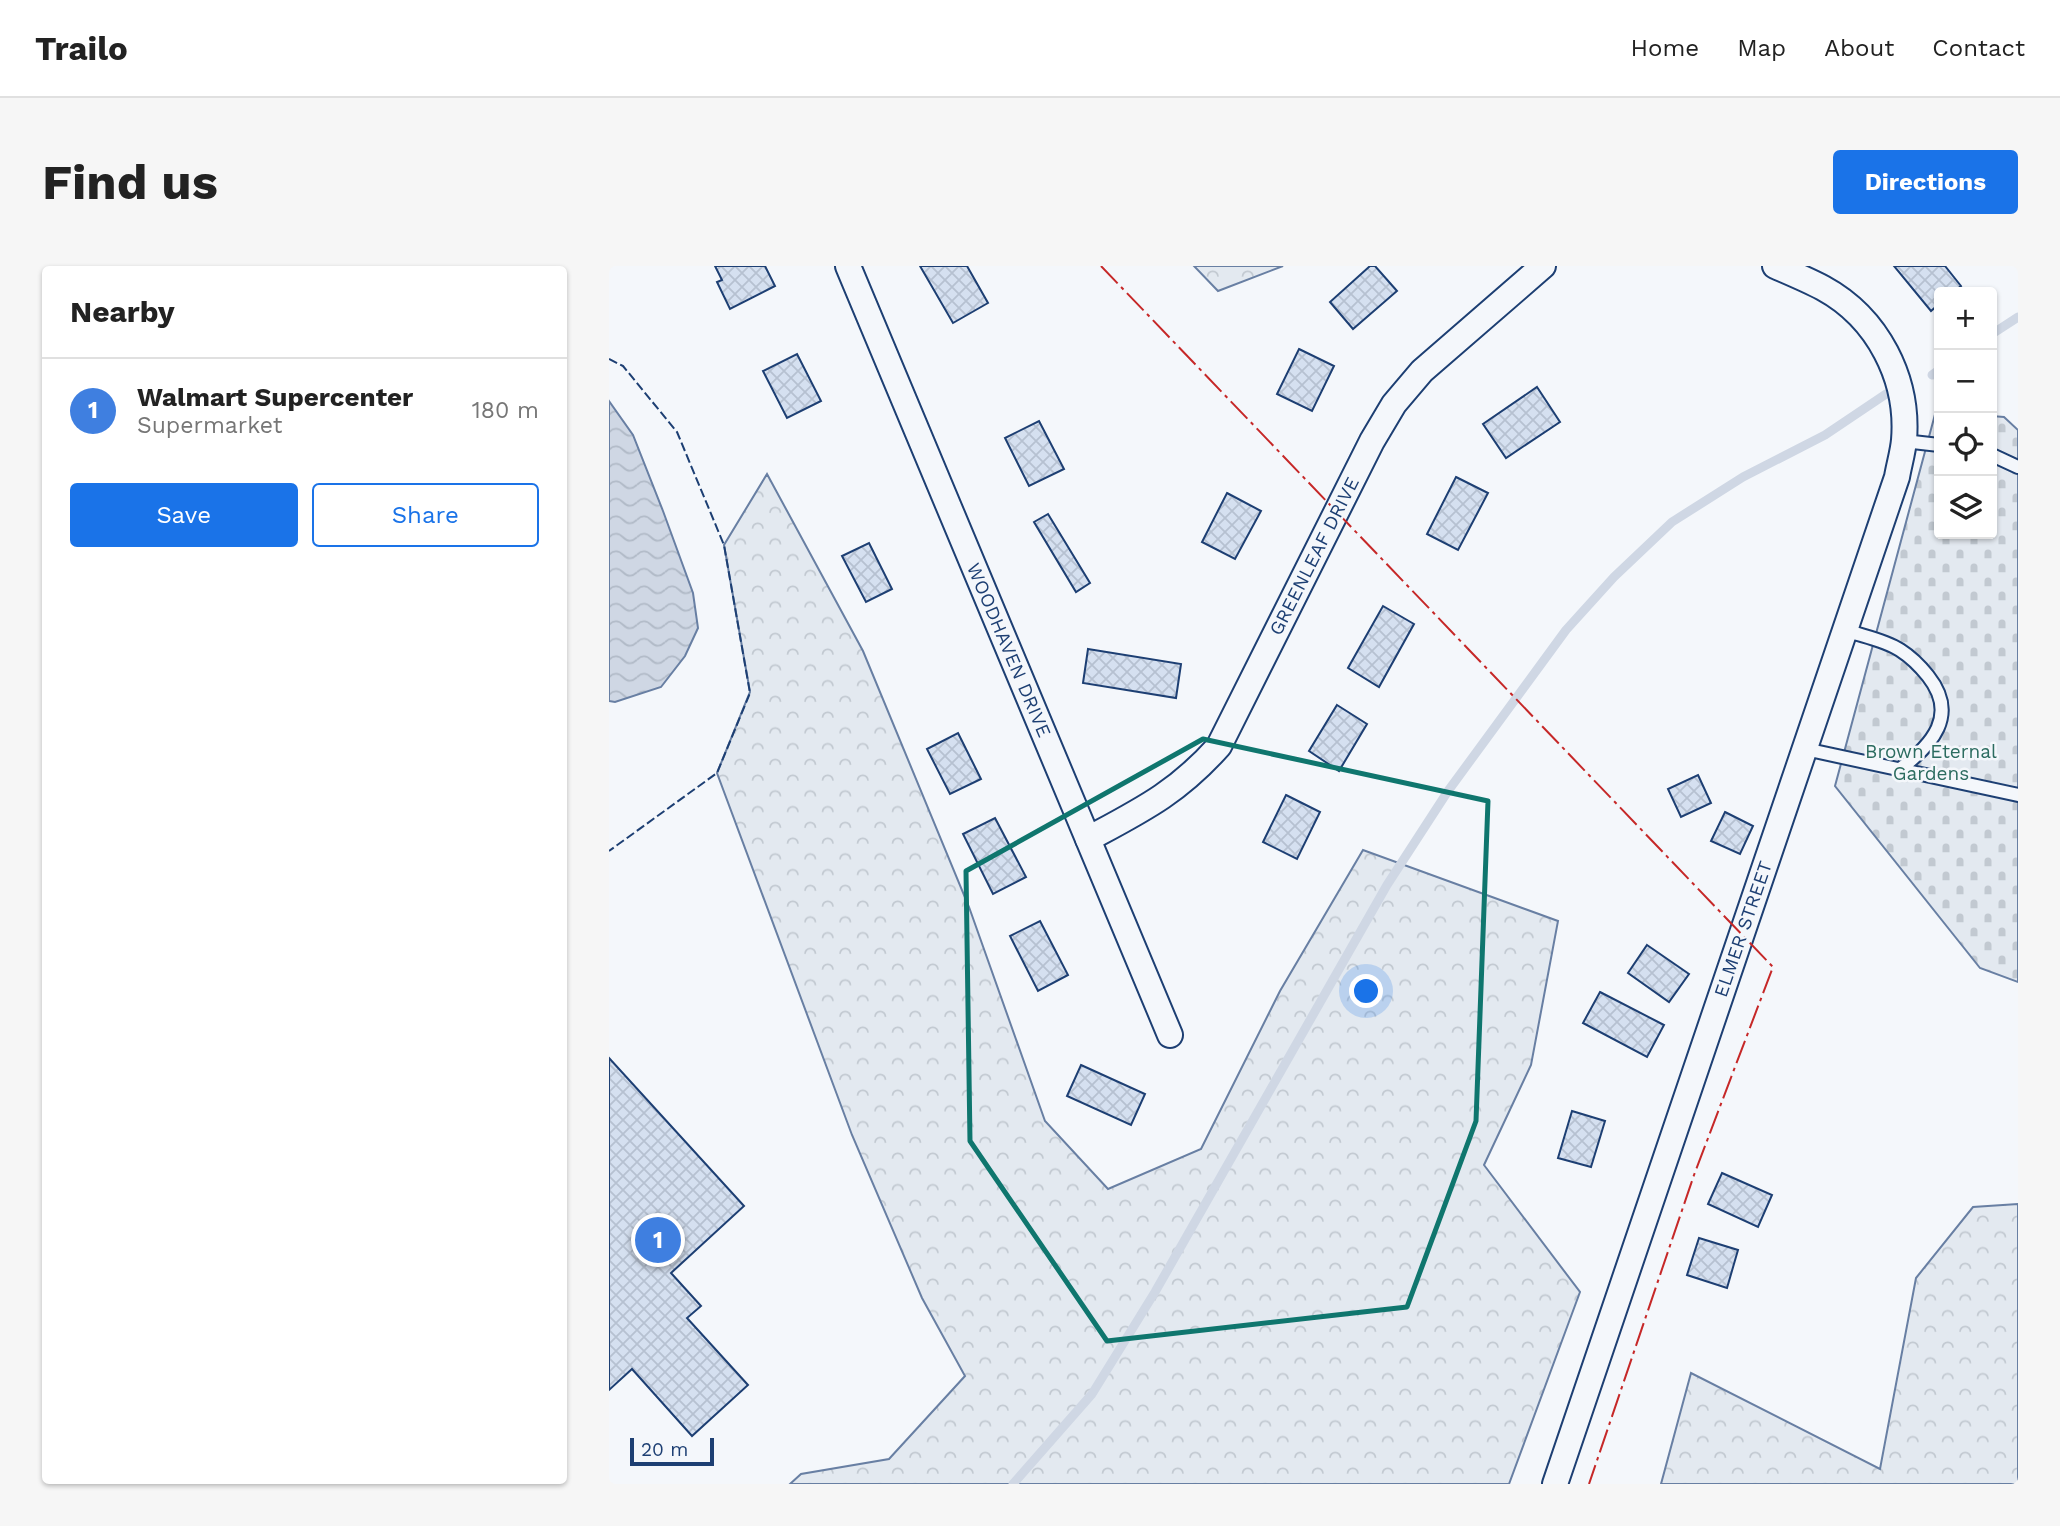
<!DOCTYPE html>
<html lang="en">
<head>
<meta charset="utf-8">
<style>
  :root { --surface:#fff; --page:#f6f6f6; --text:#222; --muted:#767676; --line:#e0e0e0; --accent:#1a73e8 }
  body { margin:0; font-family:"Work Sans",sans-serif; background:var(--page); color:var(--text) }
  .controls { position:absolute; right:21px; top:21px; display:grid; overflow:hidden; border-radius:7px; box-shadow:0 2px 5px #0004 }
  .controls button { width:63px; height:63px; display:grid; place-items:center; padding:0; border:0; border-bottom:2px solid var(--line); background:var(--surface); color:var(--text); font:35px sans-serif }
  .scale { position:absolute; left:21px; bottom:18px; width:84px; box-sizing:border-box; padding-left:7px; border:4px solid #1d3f73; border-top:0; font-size:19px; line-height:24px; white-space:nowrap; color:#1d3f73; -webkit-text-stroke:5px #f4f7fb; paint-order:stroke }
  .you { position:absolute; left:758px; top:726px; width:24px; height:24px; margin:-18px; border:5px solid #fff; border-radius:50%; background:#1a73e8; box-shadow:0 0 0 10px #1a73e833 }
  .badge { display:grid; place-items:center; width:46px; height:46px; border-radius:50%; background:var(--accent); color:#fff; font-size:23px; font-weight:700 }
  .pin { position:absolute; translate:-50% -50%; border:4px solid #fff; box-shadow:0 2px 7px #0006 }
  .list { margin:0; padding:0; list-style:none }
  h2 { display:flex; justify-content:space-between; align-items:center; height:91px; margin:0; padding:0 28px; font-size:30px }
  h2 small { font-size:23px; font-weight:400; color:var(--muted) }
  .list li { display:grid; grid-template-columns:46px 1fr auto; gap:21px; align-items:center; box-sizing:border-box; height:105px; padding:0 28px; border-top:2px solid var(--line) }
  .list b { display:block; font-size:26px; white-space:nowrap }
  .list p { margin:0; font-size:23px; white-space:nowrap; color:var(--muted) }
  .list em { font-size:23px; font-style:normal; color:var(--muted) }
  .actions { display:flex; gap:14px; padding:21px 28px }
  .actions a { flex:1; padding:16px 0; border:2px solid var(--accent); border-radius:7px; text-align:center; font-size:24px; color:var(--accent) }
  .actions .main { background:var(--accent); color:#fff }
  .icon { flex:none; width:38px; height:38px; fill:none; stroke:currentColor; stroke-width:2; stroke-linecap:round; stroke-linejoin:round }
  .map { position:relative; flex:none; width:1409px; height:1218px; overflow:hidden; border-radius:7px }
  header { display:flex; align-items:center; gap:42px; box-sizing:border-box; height:98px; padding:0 35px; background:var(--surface); border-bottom:2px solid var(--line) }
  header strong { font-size:33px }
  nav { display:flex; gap:38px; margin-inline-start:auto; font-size:24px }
  .intro { display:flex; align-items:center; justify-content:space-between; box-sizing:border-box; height:168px; padding:0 42px }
  h1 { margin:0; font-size:49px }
  .button { padding:18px 32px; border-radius:7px; background:var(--accent); color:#fff; font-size:24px; font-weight:700 }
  main { display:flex; gap:42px; padding:0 42px }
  aside { flex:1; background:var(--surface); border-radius:7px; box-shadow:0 2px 5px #0004 }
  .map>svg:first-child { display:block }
</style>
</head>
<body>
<header>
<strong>Trailo</strong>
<nav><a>Home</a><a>Map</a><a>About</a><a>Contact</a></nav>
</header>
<div class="intro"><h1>Find us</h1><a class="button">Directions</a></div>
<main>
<aside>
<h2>Nearby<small></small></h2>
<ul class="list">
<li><span class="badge" style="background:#3f7fe0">1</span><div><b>Walmart Supercenter</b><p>Supermarket</p></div><em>180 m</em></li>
</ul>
<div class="actions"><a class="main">Save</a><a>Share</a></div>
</aside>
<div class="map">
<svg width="1409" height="1218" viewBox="0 0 1409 1218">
  <defs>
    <pattern id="forest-crowns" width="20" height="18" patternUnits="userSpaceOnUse" patternTransform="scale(1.75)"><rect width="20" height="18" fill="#e3e9f0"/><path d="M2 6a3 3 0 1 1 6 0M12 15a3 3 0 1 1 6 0" fill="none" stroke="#c2c9d1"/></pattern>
    <pattern id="cemetery-stones" width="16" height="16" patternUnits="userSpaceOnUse" patternTransform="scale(1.75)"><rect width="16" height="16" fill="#e3e9f0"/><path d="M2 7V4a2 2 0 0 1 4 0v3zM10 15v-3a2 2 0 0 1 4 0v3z" fill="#c2c9d1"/></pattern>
    <pattern id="water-waves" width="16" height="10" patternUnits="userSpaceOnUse" patternTransform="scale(1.75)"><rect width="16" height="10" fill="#cfd7e4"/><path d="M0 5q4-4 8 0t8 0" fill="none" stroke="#b1bac7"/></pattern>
    <pattern id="building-cross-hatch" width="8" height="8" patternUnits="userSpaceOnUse" patternTransform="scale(1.75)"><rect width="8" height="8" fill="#d5e0f0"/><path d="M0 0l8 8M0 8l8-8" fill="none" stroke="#b6c1d1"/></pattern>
  </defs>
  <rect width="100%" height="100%" fill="#f4f7fb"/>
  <g fill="url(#forest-crowns)" stroke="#687fa3" stroke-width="2">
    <polygon points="585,0 674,0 609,25"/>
    <polygon points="158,208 254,385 360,641 436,855 499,923 592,883 671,725 754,584 949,655 922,799 875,899 971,1026 900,1218 181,1218 192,1208 280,1193 356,1110 313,1032 243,869 108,507 141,426 115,279"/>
    <polygon points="1409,938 1409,1218 1052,1218 1082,1107 1271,1203 1307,1012 1364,941"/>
  </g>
  <polygon fill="url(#cemetery-stones)" stroke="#687fa3" stroke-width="2" points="1328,141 1330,142 1330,268 1383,268 1383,150 1395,151 1409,164 1409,716 1371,702 1226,520"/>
  <polygon fill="url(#water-waves)" stroke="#687fa3" stroke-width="2" points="0,135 24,169 54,245 84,327 89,362 76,390 52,421 6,436 0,435"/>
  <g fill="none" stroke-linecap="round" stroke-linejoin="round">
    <g stroke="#cfd7e4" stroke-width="9">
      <polyline points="1383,68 1409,51"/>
      <polyline points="1323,109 1330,104"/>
      <polyline points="404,1218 483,1128 546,1026 778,619 839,525 957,364 1005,311 1063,256 1134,211 1216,169 1277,128"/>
    </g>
  </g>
  <g fill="url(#building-cross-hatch)" stroke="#1d3f73" stroke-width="2">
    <polygon points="106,0 156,0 166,20 121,43 108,16 113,14"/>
    <polygon points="311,0 358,0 379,37 344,57"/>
    <polygon points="761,0 766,0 788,25 744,63 721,36"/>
    <polygon points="1285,0 1336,0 1352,20 1345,26 1330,26 1330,38 1322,45"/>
    <polygon points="690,83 725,100 703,145 668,128"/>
    <polygon points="188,88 212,135 178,152 154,105"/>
    <polygon points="928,121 951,156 897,192 874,158"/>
    <polygon points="430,155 455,203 420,220 396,172"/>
    <polygon points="847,211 879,227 849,284 818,268"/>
    <polygon points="618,227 652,245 626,293 593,276"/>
    <polygon points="439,248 481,317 467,326 425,256"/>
    <polygon points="260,277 283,323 257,336 233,290"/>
    <polygon points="774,340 805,358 770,421 739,402"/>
    <polygon points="479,383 572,398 567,432 474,417"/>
    <polygon points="728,439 758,458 730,505 700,485"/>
    <polygon points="349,467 372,513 341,528 318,483"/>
    <polygon points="1089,509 1102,537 1072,551 1059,523"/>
    <polygon points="677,529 711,546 688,593 654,576"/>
    <polygon points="1116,546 1144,560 1131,588 1102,575"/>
    <polygon points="386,552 417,611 384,628 354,568"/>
    <polygon points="431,655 459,709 429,725 401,670"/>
    <polygon points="1038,679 1080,708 1060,736 1019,707"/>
    <polygon points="991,726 1055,759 1038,791 974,757"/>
    <polygon points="0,792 135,940 62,1007 92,1040 78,1052 139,1119 83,1170 23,1103 0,1124"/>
    <polygon points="472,799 536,828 522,859 458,830"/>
    <polygon points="963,845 996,855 982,901 949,892"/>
    <polygon points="1113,907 1163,929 1149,961 1099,938"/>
    <polygon points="1090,972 1129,984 1118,1022 1078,1009"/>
  </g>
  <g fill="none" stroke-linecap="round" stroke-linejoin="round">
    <defs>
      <g id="lane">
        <polyline points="1295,175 1330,179"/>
        <polyline points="1383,189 1409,201"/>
        <path d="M1236,364C1253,370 1276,374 1291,384C1302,391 1311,400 1319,410C1350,449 1323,479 1291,503"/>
        <polyline points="1196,483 1409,529"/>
      </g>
      <g id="street">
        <polyline points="239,0 561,769"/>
        <path d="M479,573C533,544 568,527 610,480L763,175L785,138L813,105L934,0"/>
        <path d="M946,1218L1288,211C1290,199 1294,186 1295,174C1300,113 1269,52 1214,22C1199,14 1182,7 1166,0"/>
      </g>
    </defs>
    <use href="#lane" stroke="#1d3f73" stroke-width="16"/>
    <use href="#street" stroke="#1d3f73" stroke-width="28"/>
    <use href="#lane" stroke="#f4f7fb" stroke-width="12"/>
    <use href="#street" stroke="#f4f7fb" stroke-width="24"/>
    <polyline stroke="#1d3f73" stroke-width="2" stroke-dasharray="9 3.5" stroke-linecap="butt" points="0,93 14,100 68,166 115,279 141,427 108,507 0,585"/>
    <polyline stroke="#c62828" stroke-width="2" stroke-dasharray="24 5 3.5 5" stroke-linecap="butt" points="492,0 1164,701 1085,909 980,1218"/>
  </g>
  <path fill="none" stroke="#0f766e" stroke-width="5" stroke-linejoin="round" d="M594,473L879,535L867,855L798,1041L498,1075L361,875L357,605Z"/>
  <g text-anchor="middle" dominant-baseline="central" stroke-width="5" stroke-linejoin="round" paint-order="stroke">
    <g font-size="19" fill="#1d3f73" stroke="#f4f7fb">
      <text transform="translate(705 290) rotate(-63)">GREENLEAF DRIVE</text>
      <text transform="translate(400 384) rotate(67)">WOODHAVEN DRIVE</text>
      <text transform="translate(1134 663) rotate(-71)">ELMER STREET</text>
    </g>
    <g font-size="19" fill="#2c6c60" stroke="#f4f7fb">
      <text x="1322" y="485">Brown Eternal<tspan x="1322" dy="22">Gardens</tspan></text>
    </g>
  </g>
</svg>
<div class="controls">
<button>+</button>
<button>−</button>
<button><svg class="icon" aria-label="locate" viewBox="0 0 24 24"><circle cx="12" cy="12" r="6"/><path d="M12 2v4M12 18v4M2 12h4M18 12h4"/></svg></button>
<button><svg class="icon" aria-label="layers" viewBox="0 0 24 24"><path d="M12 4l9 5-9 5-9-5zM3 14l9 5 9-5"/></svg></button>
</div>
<div class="scale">20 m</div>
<div class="you"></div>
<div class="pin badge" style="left:49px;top:974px;background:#3f7fe0">1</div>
</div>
</main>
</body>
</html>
